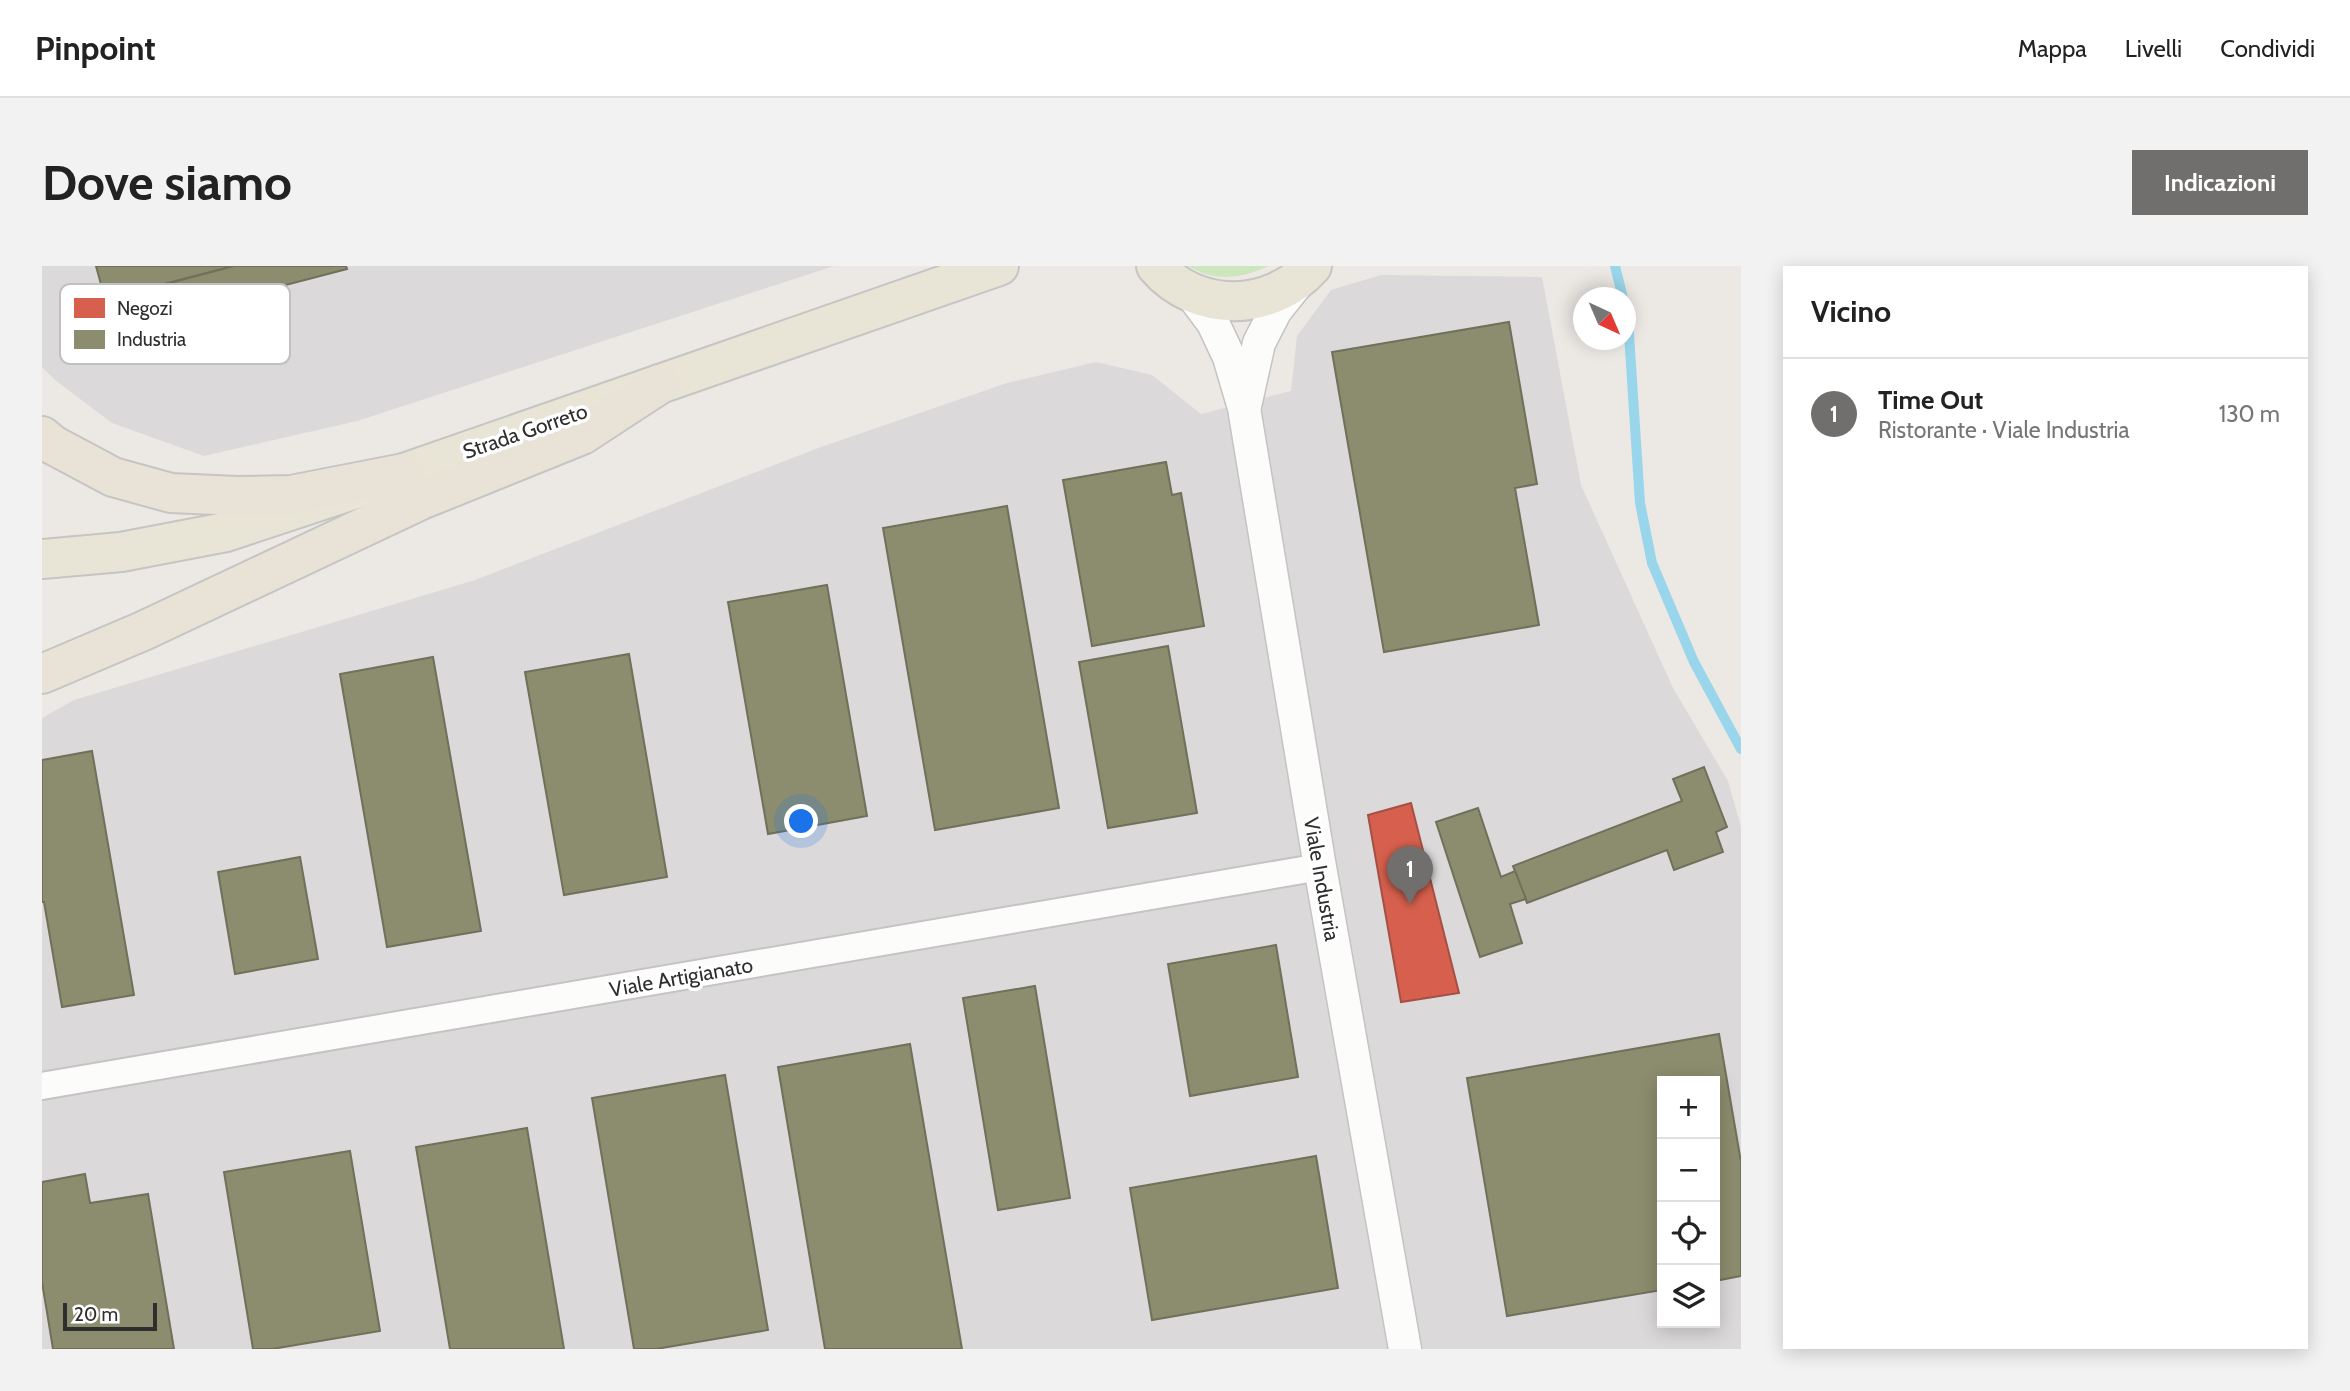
<!DOCTYPE html>
<html lang="it">
<head>
<meta charset="utf-8">
<style>
  :root { --surface:#fff; --page:#f2f2f2; --text:#222; --muted:#767676; --line:#e0e0e0; --accent:#706f6e }
  body { margin:0; font-family:Cabin,sans-serif; background:var(--page); color:var(--text) }
  .controls { position:absolute; right:21px; bottom:21px; display:grid; overflow:hidden; border-radius:0px; box-shadow:0 4px 18px #0003 }
  .controls button { width:63px; height:63px; display:grid; place-items:center; padding:0; border:0; border-bottom:2px solid var(--line); background:var(--surface); color:var(--text); font:35px sans-serif }
  .compass { position:absolute; left:1531px; top:21px; width:63px; height:63px; border-radius:50%; background:var(--surface); box-shadow:0 4px 18px #0003; rotate:136deg }
  .scale { position:absolute; left:21px; bottom:18px; width:94px; box-sizing:border-box; padding-left:7px; border:4px solid #2e2e2e; border-top:0; font-size:19px; line-height:24px; white-space:nowrap; color:#2e2e2e; -webkit-text-stroke:5px #fff; paint-order:stroke }
  .you { position:absolute; left:760px; top:556px; width:24px; height:24px; margin:-18px; border:5px solid #fff; border-radius:50%; background:#1a73e8; box-shadow:0 0 0 10px #1a73e833 }
  .badge { display:grid; place-items:center; width:46px; height:46px; border-radius:50%; background:var(--accent); color:#fff; font-size:23px; font-weight:700 }
  .pin { position:absolute; translate:-50% -58px; filter:drop-shadow(0 2px 4px #0008) }
  .pin::after { content:''; position:absolute; top:37px; width:24px; height:21px; background:inherit; clip-path:polygon(0 0,100% 0,50% 100%) }
  .list { margin:0; padding:0; list-style:none }
  h2 { display:flex; justify-content:space-between; align-items:center; height:91px; margin:0; padding:0 28px; font-size:30px }
  h2 small { font-size:23px; font-weight:400; color:var(--muted) }
  .list li { display:grid; grid-template-columns:46px 1fr auto; gap:21px; align-items:center; box-sizing:border-box; height:112px; padding:0 28px; border-top:2px solid var(--line) }
  .list b { display:block; font-size:26px; white-space:nowrap }
  .list p { margin:0; font-size:23px; white-space:nowrap; color:var(--muted) }
  .list em { font-size:23px; font-style:normal; color:var(--muted) }
  .icon { flex:none; width:38px; height:38px; fill:none; stroke:currentColor; stroke-width:2; stroke-linecap:round; stroke-linejoin:round }
  .map { position:relative; flex:none; width:1699px; height:1083px; overflow:hidden; border-radius:0px }
  header { display:flex; align-items:center; gap:42px; box-sizing:border-box; height:98px; padding:0 35px; background:var(--surface); border-bottom:2px solid var(--line) }
  header strong { font-size:33px }
  nav { display:flex; gap:38px; margin-inline-start:auto; font-size:24px }
  .intro { display:flex; align-items:center; justify-content:space-between; box-sizing:border-box; height:168px; padding:0 42px }
  h1 { margin:0; font-size:49px }
  .button { padding:18px 32px; border-radius:0px; background:var(--accent); color:#fff; font-size:24px; font-weight:700 }
  main { display:flex; gap:42px; padding:0 42px }
  aside { flex:1; background:var(--surface); border-radius:0px; box-shadow:0 4px 18px #0003 }
  .map>svg:first-child { display:block }
</style>
</head>
<body>
<header>
<strong>Pinpoint</strong>
<nav><a>Mappa</a><a>Livelli</a><a>Condividi</a></nav>
</header>
<div class="intro"><h1>Dove siamo</h1><a class="button">Indicazioni</a></div>
<main>
<div class="map">
<svg width="1699" height="1083" viewBox="0 0 1699 1083">
  <rect width="100%" height="100%" fill="#ece8e4"/>
  <g fill="#dcd9db" fill-rule="evenodd">
    <polygon points="0,0 792,0 315,155 162,190 70,157 13,114 0,101"/>
    <path d="M1339,9L1500,11L1539,219L1631,422L1686,515L1699,561V1083H0V452L32,434L433,314L779,181L965,117L1054,96L1110,109L1159,148L1249,125L1255,70L1289,24ZM1620,815H1673V1057H1620Z"/>
  </g>
  <path fill="#cee6be" d="M1147,0H1227C1200,12 1173,17 1147,0Z"/>
  <polygon fill="#d6604d" stroke="#a45144" stroke-width="2" points="1369,537 1417,727 1359,736 1326,549"/>
  <g fill="#8c8c6e" stroke="#70705b" stroke-width="2">
    <polygon points="54,0 192,0 63,33"/>
    <polygon points="192,0 304,0 305,3 64,66 56,36"/>
    <polygon points="1467,56 1495,218 1473,222 1497,359 1342,386 1290,86"/>
    <polygon points="1124,196 1130,229 1139,227 1162,360 1050,380 1021,214"/>
    <polygon points="965,240 1017,542 893,564 841,262"/>
    <polygon points="785,319 825,550 726,568 686,336"/>
    <polygon points="1126,380 1155,547 1066,562 1037,396"/>
    <polygon points="587,388 625,611 522,629 483,406"/>
    <polygon points="391,391 439,665 345,681 298,408"/>
    <polygon points="50,485 92,729 20,741 2,636 0,636 0,494"/>
    <polygon points="1662,501 1685,561 1674,566 1681,586 1632,604 1625,584 1485,637 1471,600 1640,535 1631,513"/>
    <polygon points="1436,542 1459,611 1473,605 1484,633 1468,638 1480,677 1438,691 1394,556"/>
    <polygon points="258,591 276,693 193,708 176,606"/>
    <polygon points="1234,679 1256,811 1148,830 1126,698"/>
    <polygon points="993,720 1028,932 956,944 921,732"/>
    <polygon points="1677,768 1699,896 1699,1010 1673,1015 1673,815 1620,815 1620,1024 1465,1050 1425,812"/>
    <polygon points="868,778 920,1083 783,1083 736,801"/>
    <polygon points="683,809 726,1064 614,1083 592,1083 550,832"/>
    <polygon points="485,862 522,1083 408,1083 374,881"/>
    <polygon points="308,885 338,1065 230,1083 211,1083 182,906"/>
    <polygon points="1274,890 1296,1022 1110,1054 1088,922"/>
    <polygon points="43,908 48,937 106,928 132,1083 11,1083 0,1016 0,916"/>
  </g>
  <g fill="none" stroke-linecap="round" stroke-linejoin="round">
    <g stroke="#99d6ec" stroke-width="10">
      <polyline points="1573,0 1581,32"/>
      <polyline points="1584,42 1586,53 1598,237 1610,297 1652,396 1699,483"/>
    </g>
    <defs>
      <polyline id="minor" points="0,820 1278,601"/>
      <g id="tertiary">
        <polyline points="1148,26 1171,57 1187,91 1202,142 1278,601 1363,1083"/>
        <polyline points="1203,140 1217,77 1234,44 1258,14"/>
      </g>
      <g id="primary">
        <path d="M1114,0C1155,48 1229,46 1270,0"/>
        <polyline points="0,293 79,286 184,266 362,207 957,0"/>
      </g>
      <g id="trunk">
        <polyline points="0,170 11,179 71,211 129,227 195,230 249,229 362,207"/>
        <polyline points="0,408 101,365 379,234 540,169 618,118"/>
      </g>
    </defs>
    <use href="#minor" stroke="#c5c4c5" stroke-width="30"/>
    <use href="#tertiary" stroke="#c5c4c5" stroke-width="35"/>
    <use href="#primary" stroke="#c6c5c4" stroke-width="42"/>
    <use href="#trunk" stroke="#c6c5c4" stroke-width="42"/>
    <use href="#minor" stroke="#fcfcfb" stroke-width="26"/>
    <use href="#tertiary" stroke="#fcfcfb" stroke-width="32"/>
    <use href="#primary" stroke="#e8e4d6" stroke-width="38"/>
    <use href="#trunk" stroke="#e9e2d6" stroke-width="38"/>
  </g>
  <g text-anchor="middle" dominant-baseline="central" stroke-width="7" stroke-linejoin="round" paint-order="stroke">
    <g font-size="21" fill="#2e2e2e" stroke="#fff">
      <text transform="translate(483 165) rotate(-19)">Strada Gorreto</text>
      <text transform="translate(1280 613) rotate(80)">Viale Industria</text>
      <text transform="translate(639 711) rotate(-10)">Viale Artigianato</text>
    </g>
  </g>
  <rect x="18" y="18" width="230" height="80" rx="10" fill="#fff" stroke="#c0c0c0" stroke-width="2"/>
  <rect x="32" y="32" width="31" height="20" fill="#d6604d"/>
  <rect x="32" y="64" width="31" height="19" fill="#8c8c6e"/>
  <g font-size="19" fill="#2e2e2e">
    <text x="75" y="49">Negozi</text>
    <text x="75" y="80">Industria</text>
  </g>
</svg>
<div class="controls">
<button>+</button>
<button>−</button>
<button><svg class="icon" aria-label="locate" viewBox="0 0 24 24"><circle cx="12" cy="12" r="6"/><path d="M12 2v4M12 18v4M2 12h4M18 12h4"/></svg></button>
<button><svg class="icon" aria-label="layers" viewBox="0 0 24 24"><path d="M12 4l9 5-9 5-9-5zM3 14l9 5 9-5"/></svg></button>
</div>
<svg class="compass" viewBox="-18 -18 36 36"><path d="M0-13l5 13h-10z" fill="#e53935"/><path d="M0 13l5-13h-10z" fill="#767676"/></svg>
<div class="scale">20 m</div>
<div class="you"></div>
<div class="pin badge" style="left:1368px;top:638px">1</div>
</div>
<aside>
<h2>Vicino<small></small></h2>
<ul class="list">
<li><span class="badge">1</span><div><b>Time Out</b><p>Ristorante · Viale Industria</p></div><em>130 m</em></li>
</ul>
</aside>
</main>
</body>
</html>
